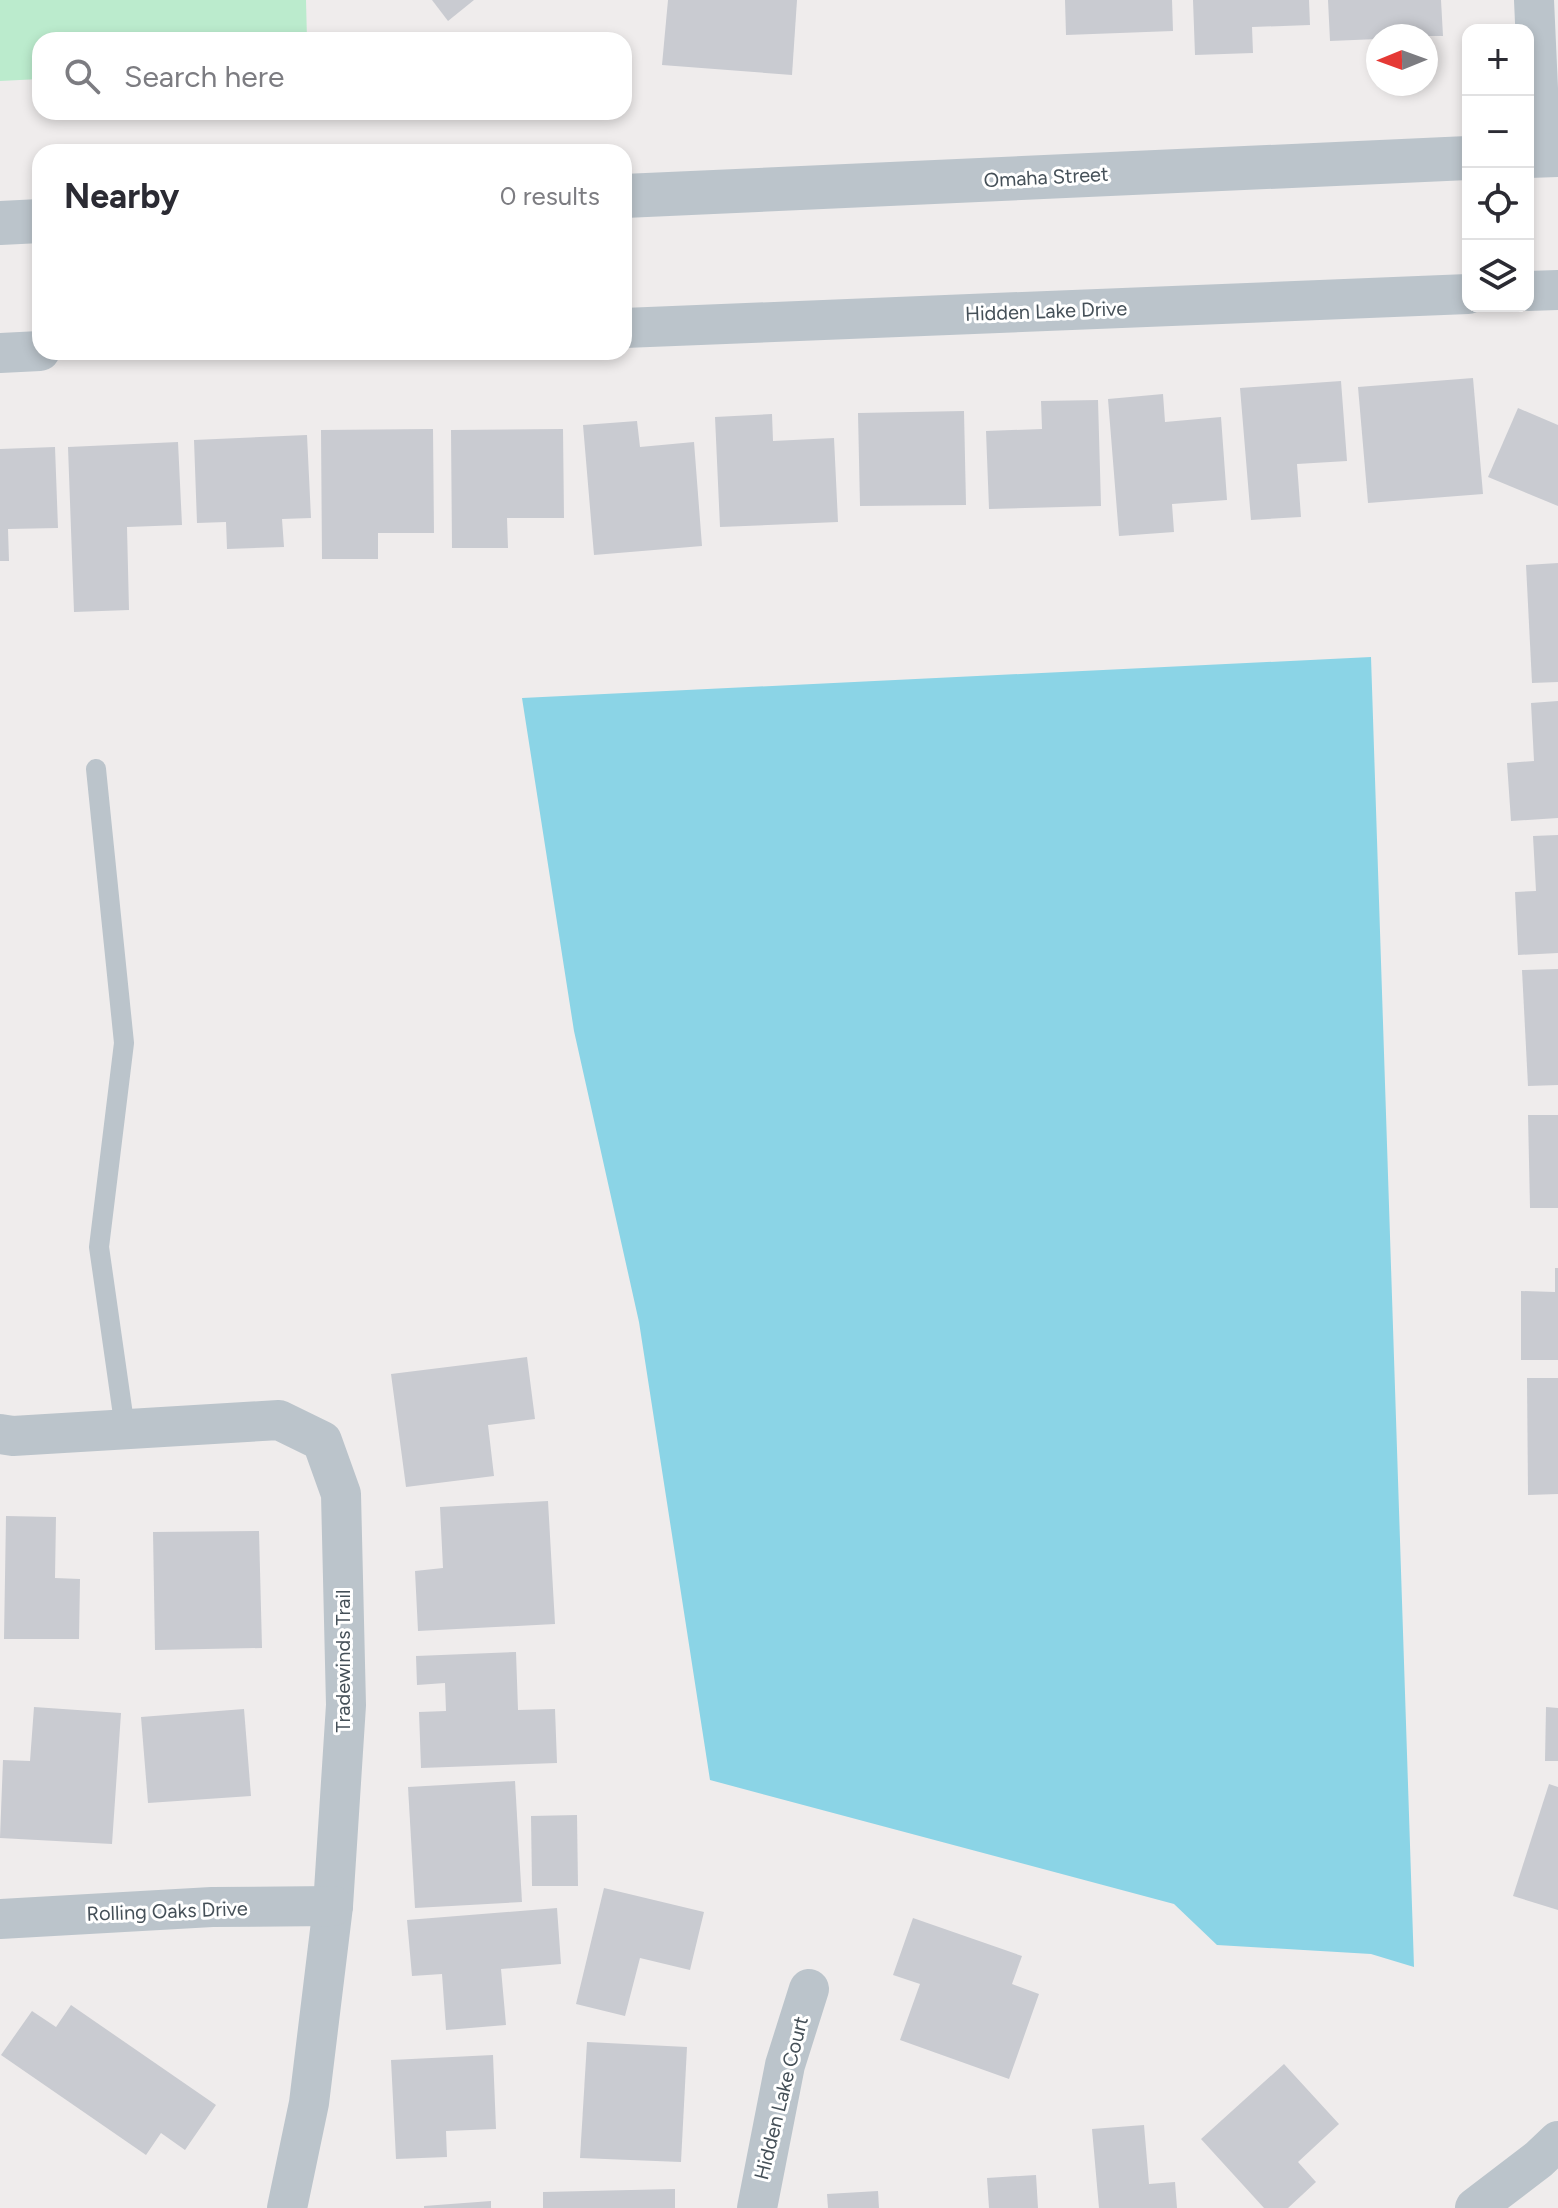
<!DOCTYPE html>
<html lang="en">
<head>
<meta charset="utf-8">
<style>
  :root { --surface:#fff; --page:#f7f7f7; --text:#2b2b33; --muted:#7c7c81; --line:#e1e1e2 }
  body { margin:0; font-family:Figtree,sans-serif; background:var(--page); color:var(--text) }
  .controls { position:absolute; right:24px; top:24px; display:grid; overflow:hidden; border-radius:16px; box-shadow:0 4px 12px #0003 }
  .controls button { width:72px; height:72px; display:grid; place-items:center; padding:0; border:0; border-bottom:2px solid var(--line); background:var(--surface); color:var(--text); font:40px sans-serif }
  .compass { position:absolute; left:1366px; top:24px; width:72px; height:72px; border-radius:50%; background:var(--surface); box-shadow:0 4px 12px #0003; rotate:269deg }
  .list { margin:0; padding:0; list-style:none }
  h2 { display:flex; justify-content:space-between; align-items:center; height:104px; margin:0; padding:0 32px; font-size:34px }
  h2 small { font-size:26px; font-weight:400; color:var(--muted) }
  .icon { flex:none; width:44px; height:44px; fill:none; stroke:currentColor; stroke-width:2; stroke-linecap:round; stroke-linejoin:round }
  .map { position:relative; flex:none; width:1558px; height:2208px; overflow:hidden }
  .search { position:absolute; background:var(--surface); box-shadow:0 4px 12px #0003; left:32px; top:32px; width:600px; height:88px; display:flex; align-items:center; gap:20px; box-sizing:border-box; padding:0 28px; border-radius:24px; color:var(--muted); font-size:30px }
  .panel { position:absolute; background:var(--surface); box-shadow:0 4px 12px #0003; left:32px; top:144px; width:600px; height:216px; border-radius:24px }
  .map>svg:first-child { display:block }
</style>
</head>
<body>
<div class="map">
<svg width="1558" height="2208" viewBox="0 0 1558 2208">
  <rect width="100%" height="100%" fill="#efecec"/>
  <polygon fill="#bbebcd" points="0,0 306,0 307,40 40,40 40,79 0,81"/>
  <polygon fill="#8bd4e6" points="1371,657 1414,1967 1371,1954 1217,1945 1174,1904 710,1780 639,1322 574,1031 522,698"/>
  <g fill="#c9cbd1">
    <polygon points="432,0 474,0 448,21"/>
    <polygon points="668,0 797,0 792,75 662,65"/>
    <polygon points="1065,0 1172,0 1173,31 1066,35"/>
    <polygon points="1193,0 1309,0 1310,25 1252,27 1253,53 1195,55"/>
    <polygon points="1328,0 1441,0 1443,36 1378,36 1378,39 1330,41"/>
    <polygon points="1473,378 1483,494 1368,503 1358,387"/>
    <polygon points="1341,381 1347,461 1297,464 1301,517 1251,520 1240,388"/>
    <polygon points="1163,394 1165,422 1221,417 1227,500 1172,504 1174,532 1119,536 1108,399"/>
    <polygon points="1098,400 1101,506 989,509 986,431 1042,429 1041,401"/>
    <polygon points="1518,408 1558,425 1558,506 1488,477"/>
    <polygon points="964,411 966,505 860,506 858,413"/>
    <polygon points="772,414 773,441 834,438 838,522 720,527 715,417"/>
    <polygon points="637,421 640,447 694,442 702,546 594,555 583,425"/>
    <polygon points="433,429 434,533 378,533 378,559 322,559 321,430"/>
    <polygon points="563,429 564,518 507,518 508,548 452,548 451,430"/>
    <polygon points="307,435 311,518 282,519 284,547 227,549 226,522 197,523 194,440"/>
    <polygon points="178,442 182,525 127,527 129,610 74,612 68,447"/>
    <polygon points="55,447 58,528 8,529 9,561 0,561 0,449"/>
    <polygon points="1558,563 1558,682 1532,683 1526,565"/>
    <polygon points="1558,701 1558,818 1511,821 1507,763 1534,761 1531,703"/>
    <polygon points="1558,835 1558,953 1518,955 1515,892 1536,891 1533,836"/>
    <polygon points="1558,969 1558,1085 1528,1086 1522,970"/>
    <polygon points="1528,1115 1558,1115 1558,1208 1530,1208"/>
    <polygon points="1555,1268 1558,1268 1558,1360 1521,1360 1521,1291 1555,1292"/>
    <polygon points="527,1357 535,1419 488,1425 494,1476 406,1487 391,1374"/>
    <polygon points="1527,1378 1558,1378 1558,1494 1528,1495"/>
    <polygon points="548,1501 555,1624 418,1631 415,1571 443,1568 440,1507"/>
    <polygon points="6,1516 56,1517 55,1578 80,1579 79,1639 4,1639"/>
    <polygon points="259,1531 262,1648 155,1650 153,1532"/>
    <polygon points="516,1652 518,1710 555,1709 557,1763 421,1768 419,1712 446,1711 445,1683 417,1685 416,1656"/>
    <polygon points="34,1707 121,1713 112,1844 0,1838 3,1760 30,1761"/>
    <polygon points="1546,1707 1558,1708 1558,1761 1545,1761"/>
    <polygon points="244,1709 251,1796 148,1803 141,1717"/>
    <polygon points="515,1781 522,1902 415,1908 408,1787"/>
    <polygon points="1549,1784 1558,1787 1558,1910 1513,1896"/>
    <polygon points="577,1815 578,1886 532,1886 531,1816"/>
    <polygon points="604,1888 704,1912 690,1970 640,1958 625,2016 576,2004"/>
    <polygon points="557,1908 561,1964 501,1969 506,2025 446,2030 442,1974 412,1976 407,1920"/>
    <polygon points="913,1918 1022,1956 1012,1984 1039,1994 1009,2079 900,2040 920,1984 893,1975"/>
    <polygon points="71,2005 216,2105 185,2150 161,2133 146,2155 1,2055 32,2011 56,2027"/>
    <polygon points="587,2042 687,2047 681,2162 580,2158"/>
    <polygon points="493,2055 496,2129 446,2131 447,2157 396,2159 391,2060"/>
    <polygon points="1284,2064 1339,2124 1298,2162 1316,2182 1288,2208 1264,2208 1201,2139"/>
    <polygon points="1144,2125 1149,2184 1175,2182 1177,2208 1099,2208 1092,2129"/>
    <polygon points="1036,2175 1038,2208 989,2208 987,2178"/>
    <polygon points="675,2189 675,2208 543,2208 543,2192"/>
    <polygon points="878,2191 879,2208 828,2208 827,2194"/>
    <polygon points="491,2201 491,2208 424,2208 424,2206"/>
  </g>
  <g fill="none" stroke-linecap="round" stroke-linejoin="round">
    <polyline stroke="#bbc4cb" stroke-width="20" points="96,769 124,1043 99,1247 125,1429"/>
    <g stroke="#bbc4cb" stroke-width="40">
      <polyline points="1534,0 1541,155"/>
      <polyline points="1528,291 1558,290"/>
      <polyline points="624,328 1468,294"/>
      <polyline points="0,353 40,351"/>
      <polyline points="0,1434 13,1436 279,1420 322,1441 341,1494 346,1705 333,1906 309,2103 287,2208"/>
      <polyline points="0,1919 212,1907 333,1906"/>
      <polyline points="757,2208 785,2065 809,1989"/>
      <polyline points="1475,2208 1539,2159 1558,2141"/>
    </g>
    <g stroke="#bbc4cb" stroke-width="44">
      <polyline points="1528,156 1558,155"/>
      <polyline points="624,196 1468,158"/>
      <polyline points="0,223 40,221"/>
    </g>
  </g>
  <g text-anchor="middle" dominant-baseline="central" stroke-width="6" stroke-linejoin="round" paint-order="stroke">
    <g font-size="20" fill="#455058" stroke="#fff">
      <text transform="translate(1046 177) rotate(-3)">Omaha Street</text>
      <text transform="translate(1046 311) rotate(-2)">Hidden Lake Drive</text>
      <text transform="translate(343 1661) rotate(-90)">Tradewinds Trail</text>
      <text transform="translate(167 1911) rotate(-2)">Rolling Oaks Drive</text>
      <text transform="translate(781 2098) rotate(-76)">Hidden Lake Court</text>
    </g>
  </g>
</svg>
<div class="controls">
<button>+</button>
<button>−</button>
<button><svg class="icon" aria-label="locate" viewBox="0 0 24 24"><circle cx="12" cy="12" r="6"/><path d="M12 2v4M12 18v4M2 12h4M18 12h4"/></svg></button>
<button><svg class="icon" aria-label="layers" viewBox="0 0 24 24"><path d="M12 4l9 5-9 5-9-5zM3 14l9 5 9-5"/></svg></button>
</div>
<svg class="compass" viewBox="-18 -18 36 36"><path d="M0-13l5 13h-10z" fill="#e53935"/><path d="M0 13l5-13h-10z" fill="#7c7c81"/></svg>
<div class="search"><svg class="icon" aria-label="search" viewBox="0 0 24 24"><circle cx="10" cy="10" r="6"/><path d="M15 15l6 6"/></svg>Search here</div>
<section class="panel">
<h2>Nearby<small>0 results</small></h2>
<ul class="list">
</ul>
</section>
</div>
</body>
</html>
